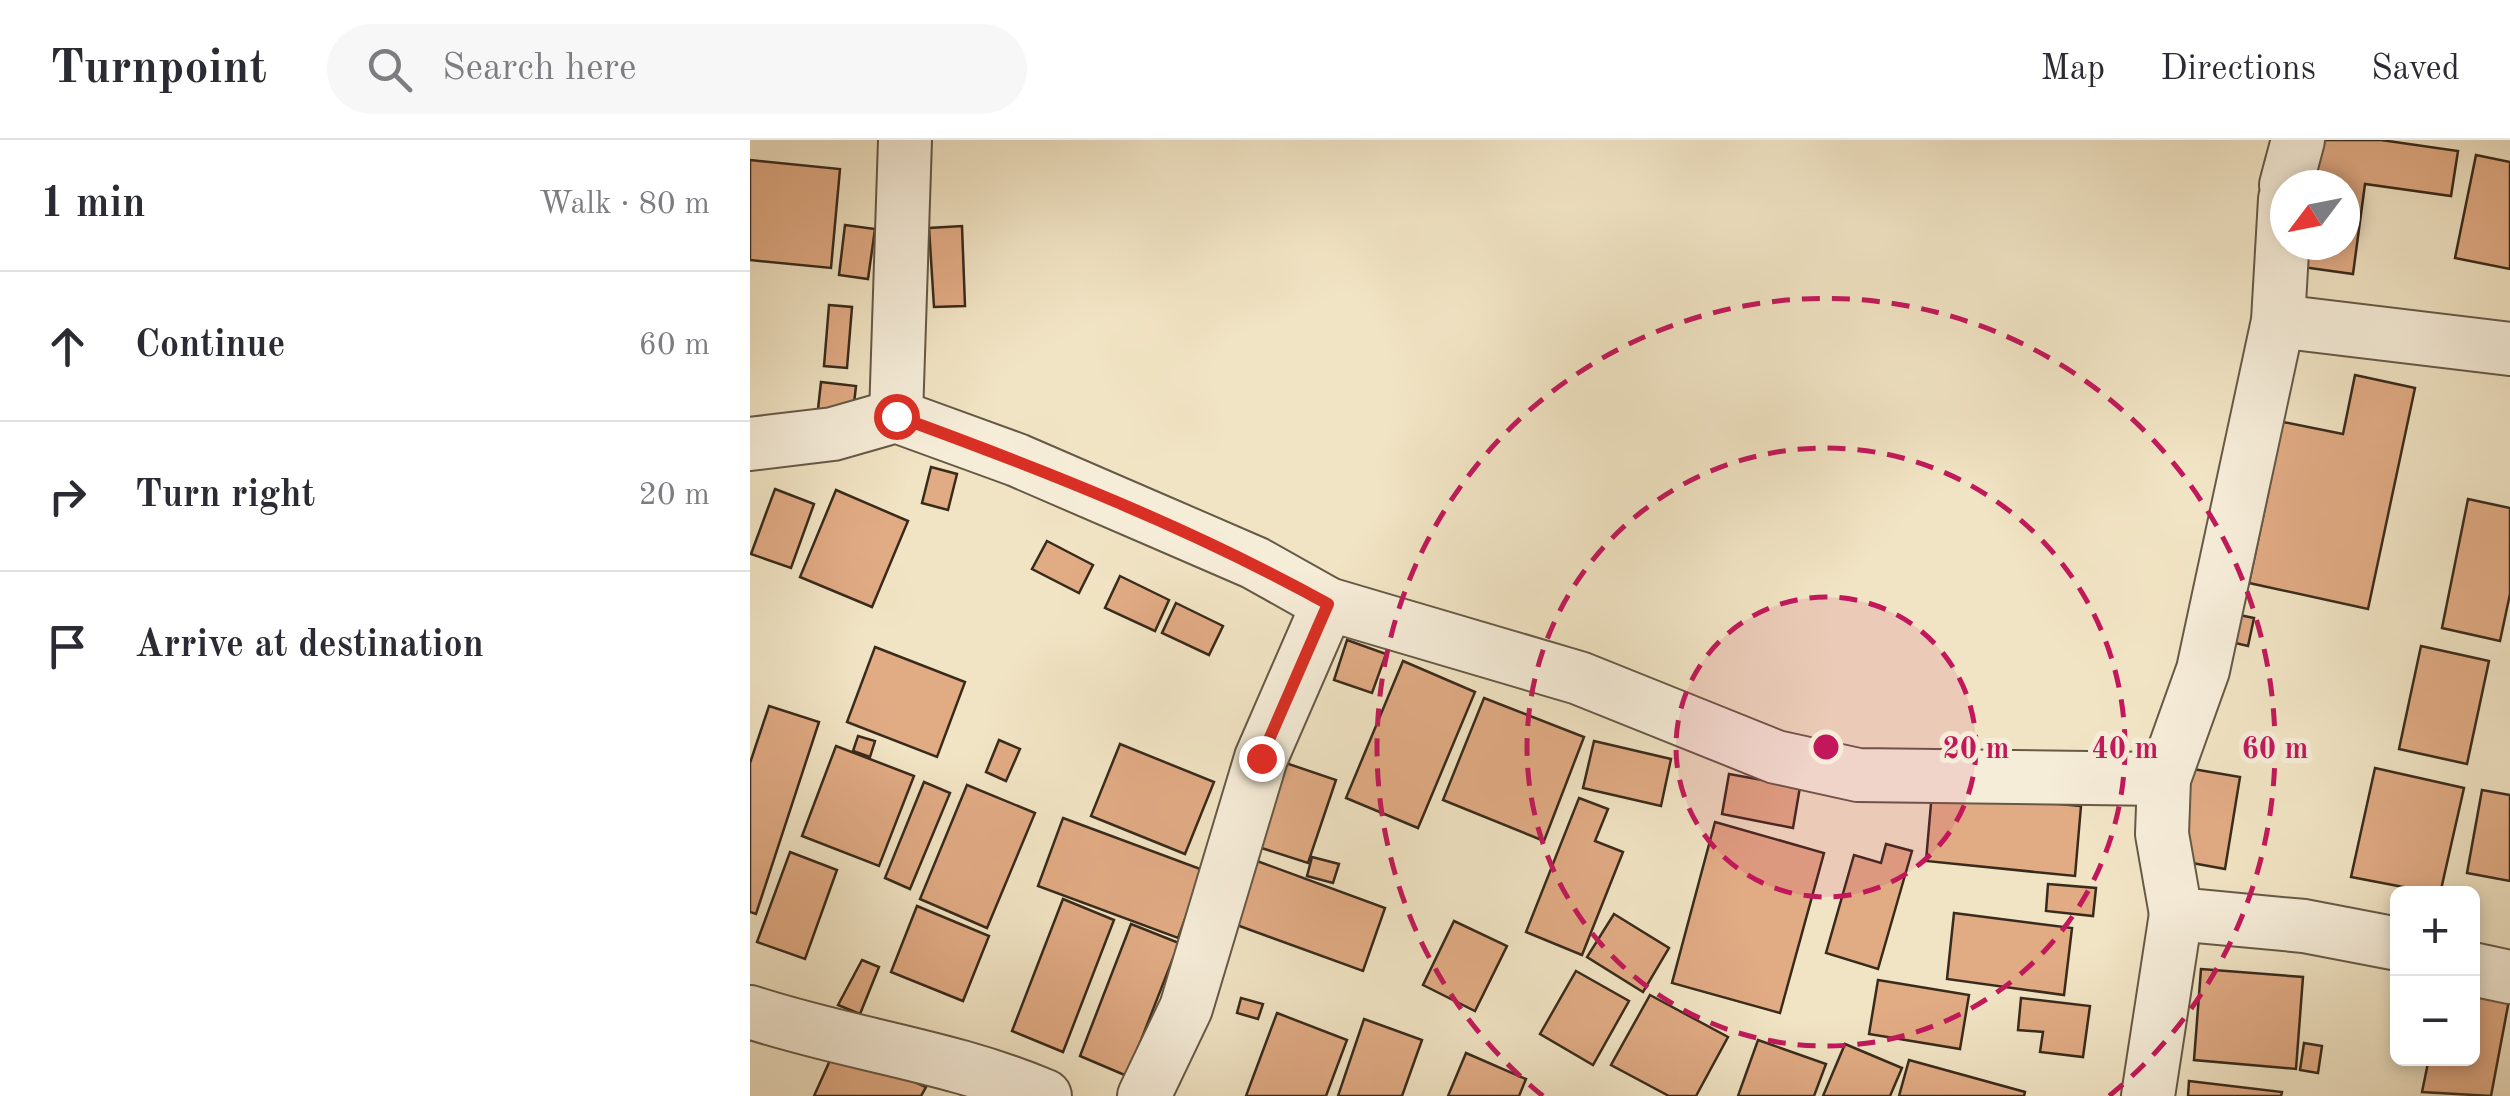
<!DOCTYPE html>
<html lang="en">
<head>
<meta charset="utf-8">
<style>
  :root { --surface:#fff; --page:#f7f7f7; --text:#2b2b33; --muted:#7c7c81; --line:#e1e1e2 }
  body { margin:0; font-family:"Old Standard TT",serif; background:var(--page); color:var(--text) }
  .controls { position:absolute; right:30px; bottom:30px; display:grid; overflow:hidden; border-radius:15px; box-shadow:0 5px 15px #0003 }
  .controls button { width:90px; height:90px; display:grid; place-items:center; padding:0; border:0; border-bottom:2px solid var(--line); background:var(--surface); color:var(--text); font:50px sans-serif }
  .compass { position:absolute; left:1520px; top:30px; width:90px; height:90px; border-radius:50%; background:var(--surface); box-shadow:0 5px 15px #0003; rotate:238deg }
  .stop { position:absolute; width:30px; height:30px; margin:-22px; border:8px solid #d93025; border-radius:50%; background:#fff }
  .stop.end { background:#d93025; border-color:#fff; box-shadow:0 2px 10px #0008 }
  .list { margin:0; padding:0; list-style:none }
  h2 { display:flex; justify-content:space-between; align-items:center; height:130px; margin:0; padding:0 40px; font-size:42px }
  h2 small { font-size:32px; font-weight:400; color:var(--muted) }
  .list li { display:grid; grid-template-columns:65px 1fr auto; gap:30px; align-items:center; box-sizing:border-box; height:150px; padding:0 40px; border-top:2px solid var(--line) }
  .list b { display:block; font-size:38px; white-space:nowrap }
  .list em { font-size:32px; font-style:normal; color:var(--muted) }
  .icon { flex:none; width:55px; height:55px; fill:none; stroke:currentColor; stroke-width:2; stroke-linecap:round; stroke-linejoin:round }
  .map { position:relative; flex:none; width:1760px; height:956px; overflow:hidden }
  header { display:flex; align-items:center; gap:60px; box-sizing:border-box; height:140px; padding:0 50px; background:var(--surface); border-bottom:2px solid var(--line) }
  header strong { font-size:48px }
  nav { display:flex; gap:55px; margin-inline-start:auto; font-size:35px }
  .search { width:700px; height:90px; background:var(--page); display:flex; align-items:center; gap:25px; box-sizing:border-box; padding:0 35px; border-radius:55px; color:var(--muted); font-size:38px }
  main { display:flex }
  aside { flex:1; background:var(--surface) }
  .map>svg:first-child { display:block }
</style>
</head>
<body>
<header>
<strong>Turnpoint</strong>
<div class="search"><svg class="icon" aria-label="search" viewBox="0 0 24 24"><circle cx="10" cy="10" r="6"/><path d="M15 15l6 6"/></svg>Search here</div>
<nav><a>Map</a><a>Directions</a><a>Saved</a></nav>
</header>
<main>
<aside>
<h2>1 min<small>Walk · 80 m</small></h2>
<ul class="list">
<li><svg class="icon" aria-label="ahead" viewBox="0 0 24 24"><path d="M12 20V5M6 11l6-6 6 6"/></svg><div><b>Continue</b></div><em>60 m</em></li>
<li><svg class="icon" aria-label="right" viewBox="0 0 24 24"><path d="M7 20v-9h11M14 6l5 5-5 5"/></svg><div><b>Turn right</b></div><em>20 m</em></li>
<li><svg class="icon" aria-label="arrive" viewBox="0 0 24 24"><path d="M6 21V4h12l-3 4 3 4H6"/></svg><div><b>Arrive at destination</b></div></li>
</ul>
</aside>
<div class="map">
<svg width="1760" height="956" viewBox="0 0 1760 956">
  <rect width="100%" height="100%" fill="#f1e4c4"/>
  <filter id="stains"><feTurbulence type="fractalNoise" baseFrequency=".002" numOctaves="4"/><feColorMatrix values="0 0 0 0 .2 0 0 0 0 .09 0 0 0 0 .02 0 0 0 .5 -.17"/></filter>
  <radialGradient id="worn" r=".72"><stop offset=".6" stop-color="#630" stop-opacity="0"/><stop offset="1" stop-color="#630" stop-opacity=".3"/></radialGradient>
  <g fill="#e1ab84" stroke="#392b1c" stroke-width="2.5">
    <polygon points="1554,0 1631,0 1708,11 1701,56 1615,44 1603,134 1538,125 1540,105 1595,105 1595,45 1548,45"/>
    <polygon points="1726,15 1760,22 1760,129 1705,118"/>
    <polygon points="0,20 90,29 81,128 0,120"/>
    <polygon points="95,85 125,89 118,139 89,135"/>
    <polygon points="212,86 215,166 184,167 179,88"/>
    <polygon points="79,165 102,167 97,228 74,226"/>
    <polygon points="1605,235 1665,248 1618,469 1499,443 1533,282 1593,294"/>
    <polygon points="71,242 106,246 103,272 68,269"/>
    <polygon points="181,327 207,334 198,370 172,363"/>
    <polygon points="25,349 64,364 41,428 1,414"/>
    <polygon points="86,350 158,381 122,467 50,437"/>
    <polygon points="1718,359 1760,368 1760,454 1750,501 1692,488"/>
    <polygon points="297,401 343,425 329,453 282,429"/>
    <polygon points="370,436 419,460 405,491 355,468"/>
    <polygon points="426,463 473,486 459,515 412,493"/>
    <polygon points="1470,471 1504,478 1498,506 1464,498"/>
    <polygon points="597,500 636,514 622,553 584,540"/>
    <polygon points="1671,506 1739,521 1717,624 1649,609"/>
    <polygon points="125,507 215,542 187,617 97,582"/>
    <polygon points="653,521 725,552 668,688 596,658"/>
    <polygon points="734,558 834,597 794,701 693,660"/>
    <polygon points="19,566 69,582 6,774 0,772 0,623"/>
    <polygon points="108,596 125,601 120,617 103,611"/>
    <polygon points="249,600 270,609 256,641 236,632"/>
    <polygon points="844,601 921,619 911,666 833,648"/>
    <polygon points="370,604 464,642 435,714 341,676"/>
    <polygon points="86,606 164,636 129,726 52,696"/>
    <polygon points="518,617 586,640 558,723 490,701"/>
    <polygon points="1437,628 1490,637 1475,729 1420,719"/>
    <polygon points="1625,628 1714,648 1690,754 1601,737"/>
    <polygon points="979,634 1050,647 1043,688 972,674"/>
    <polygon points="174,642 200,653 160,749 135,738"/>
    <polygon points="217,645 285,673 237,788 170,759"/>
    <polygon points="1732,650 1760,655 1760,741 1717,733"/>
    <polygon points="1182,652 1331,666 1325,736 1176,721"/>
    <polygon points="829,658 858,669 845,701 873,712 832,815 776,792"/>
    <polygon points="313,678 453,730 428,798 288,746"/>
    <polygon points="965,682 1074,713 1030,873 922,843"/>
    <polygon points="1136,704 1162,711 1128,829 1076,813 1104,715 1131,723"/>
    <polygon points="40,712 87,730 55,819 7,802"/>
    <polygon points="562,717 589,724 583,743 557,736"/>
    <polygon points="507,721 635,768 613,831 484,784"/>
    <polygon points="1298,744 1346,748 1343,776 1296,771"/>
    <polygon points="313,759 364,780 313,912 262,891"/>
    <polygon points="167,766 239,796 213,861 141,832"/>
    <polygon points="1204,773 1322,788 1314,855 1197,839"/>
    <polygon points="864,774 919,808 893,852 837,817"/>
    <polygon points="704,781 757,806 725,871 673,845"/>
    <polygon points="381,784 429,803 377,936 330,916"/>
    <polygon points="112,820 129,827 110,874 88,865"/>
    <polygon points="1451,829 1553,837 1546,929 1444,920"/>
    <polygon points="826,831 879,861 843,925 790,894"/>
    <polygon points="1128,840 1219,855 1210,909 1119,894"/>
    <polygon points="1722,847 1760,855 1741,956 1672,952 1679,918 1722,918"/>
    <polygon points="900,855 978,897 946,956 919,956 861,925"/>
    <polygon points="491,858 513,864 508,879 487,873"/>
    <polygon points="1271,858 1340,866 1333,917 1290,912 1293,892 1268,890"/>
    <polygon points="527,873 597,900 576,956 496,956"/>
    <polygon points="614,879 672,900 652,956 588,956"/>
    <polygon points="1008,900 1076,924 1064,956 988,956"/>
    <polygon points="1554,903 1572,906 1568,933 1550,930"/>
    <polygon points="1095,904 1152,928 1140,956 1073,956"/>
    <polygon points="86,907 176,947 171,956 64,956"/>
    <polygon points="716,913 776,939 769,956 698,956"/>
    <polygon points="1159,920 1275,952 1274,956 1149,956"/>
    <polygon points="1439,941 1532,952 1531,956 1438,956"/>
  </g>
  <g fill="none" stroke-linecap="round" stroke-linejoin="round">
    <defs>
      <g id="minor">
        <polyline points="1536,45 1548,0"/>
        <polyline points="1535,59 1528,181 1453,530 1414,639 1412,694 1426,774 1554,786 1648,804"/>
        <polyline points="1528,181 1760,209"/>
        <polyline points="146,276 155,0"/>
        <polyline points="0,304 83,294 146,276 267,320 408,381 505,423 578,464 829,538 1026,617 1108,635 1414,639"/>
        <polyline points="1722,829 1760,837"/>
        <path d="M0,872C97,904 202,916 295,956"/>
        <polyline points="394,956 436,868 511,618 578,464"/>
        <polyline points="1398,956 1426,774"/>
      </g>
    </defs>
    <use href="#minor" stroke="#675946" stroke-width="56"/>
    <use href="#minor" stroke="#f6edd9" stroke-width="52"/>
  </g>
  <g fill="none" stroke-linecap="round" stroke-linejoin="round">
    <path stroke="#d93025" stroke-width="12" d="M146,276C294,330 441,388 578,464L511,618"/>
  </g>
  <circle cx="1076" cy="607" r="150" fill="#c2185b" fill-opacity=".12"/>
  <g fill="none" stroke="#c2185b" stroke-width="5" stroke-dasharray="18 12">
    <circle cx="1076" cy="607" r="150"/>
    <circle cx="1076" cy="607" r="299"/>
    <path d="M793 956A449 449 0 1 1 1359 956"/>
  </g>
  <circle cx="1076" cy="607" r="15" fill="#c2185b" stroke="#f6edd9" stroke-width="5"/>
  <g font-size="30" text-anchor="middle" font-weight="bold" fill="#c2185b" stroke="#f6edd9" stroke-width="10" stroke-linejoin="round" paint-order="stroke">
    <text x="1226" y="618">20 m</text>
    <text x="1375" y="618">40 m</text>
    <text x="1525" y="618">60 m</text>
  </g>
  <rect width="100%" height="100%" filter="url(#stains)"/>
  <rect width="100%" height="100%" fill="url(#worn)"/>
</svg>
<div class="controls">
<button>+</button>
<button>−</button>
</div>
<svg class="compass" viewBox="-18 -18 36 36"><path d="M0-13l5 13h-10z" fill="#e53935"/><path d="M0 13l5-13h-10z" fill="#7c7c81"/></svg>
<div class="stop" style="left:146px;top:276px"></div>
<div class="stop end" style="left:511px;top:618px"></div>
</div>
</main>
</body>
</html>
